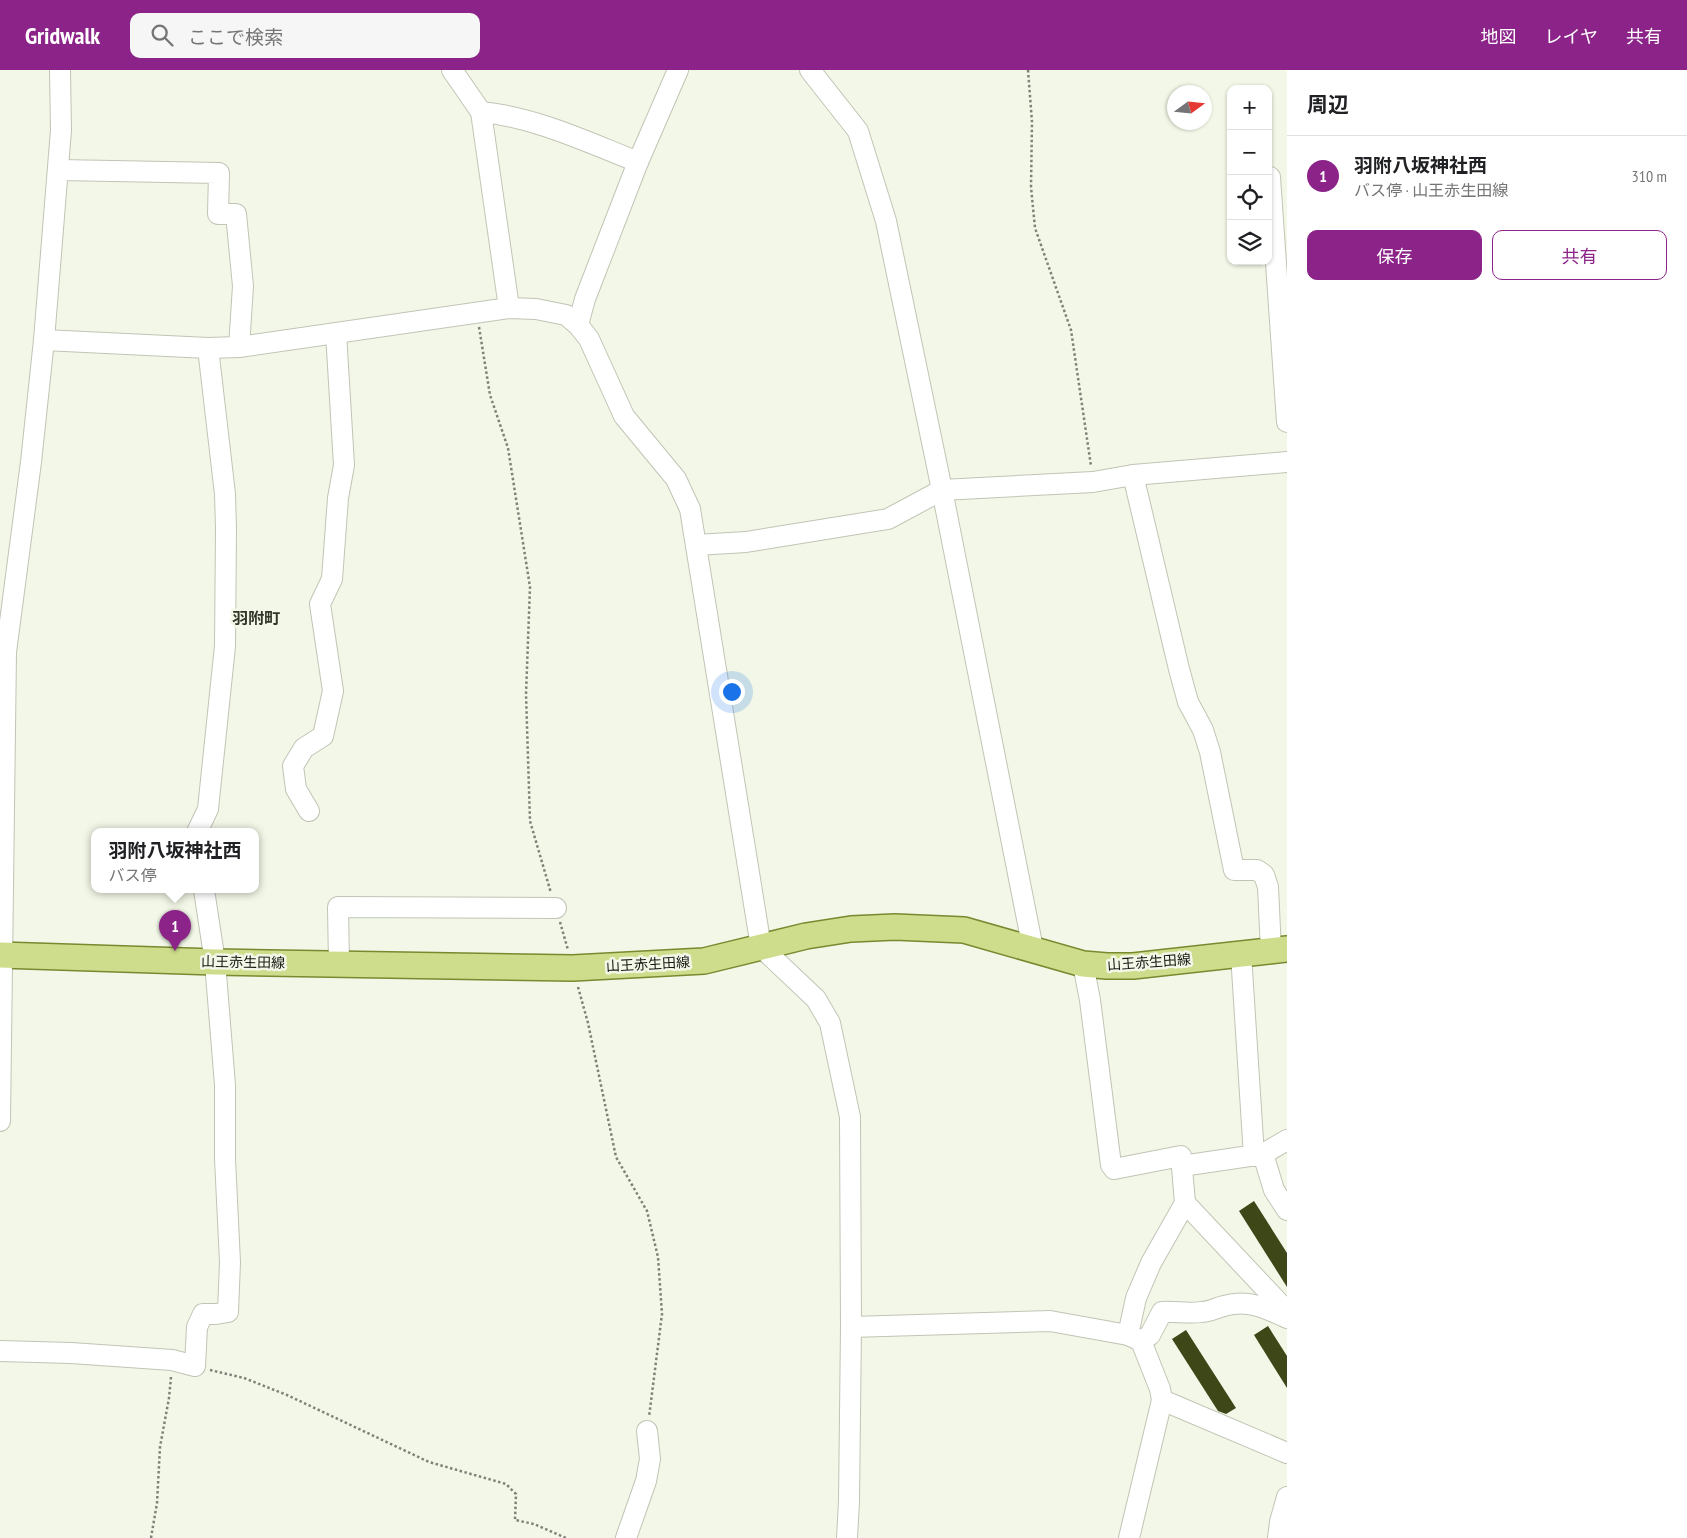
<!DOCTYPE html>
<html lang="ja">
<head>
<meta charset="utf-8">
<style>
  :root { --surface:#fff; --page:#f6f6f6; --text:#202124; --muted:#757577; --line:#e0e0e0; --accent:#8c2388 }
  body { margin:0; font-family:"PT Sans Narrow","Noto Sans JP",sans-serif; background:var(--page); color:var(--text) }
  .controls { position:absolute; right:15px; top:15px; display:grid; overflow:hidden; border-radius:10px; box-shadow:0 1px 4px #0004 }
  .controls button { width:45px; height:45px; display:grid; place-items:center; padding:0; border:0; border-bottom:1px solid var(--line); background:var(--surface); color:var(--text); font:25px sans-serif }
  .compass { position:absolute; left:1167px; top:15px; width:45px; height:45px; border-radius:50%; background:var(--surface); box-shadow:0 1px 4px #0004; rotate:75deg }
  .you { position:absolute; left:731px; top:621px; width:18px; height:18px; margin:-12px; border:4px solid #fff; border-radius:50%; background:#1a73e8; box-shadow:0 0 0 8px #1a73e833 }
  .badge { display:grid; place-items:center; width:32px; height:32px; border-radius:50%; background:var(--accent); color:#fff; font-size:16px; font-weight:700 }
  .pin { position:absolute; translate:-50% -41px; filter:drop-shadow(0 1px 2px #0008) }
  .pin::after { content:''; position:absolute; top:26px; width:18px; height:15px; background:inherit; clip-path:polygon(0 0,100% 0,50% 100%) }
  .popup { position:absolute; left:91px; top:758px; width:168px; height:65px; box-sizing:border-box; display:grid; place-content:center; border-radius:10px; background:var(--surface); filter:drop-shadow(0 1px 4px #0005); font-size:16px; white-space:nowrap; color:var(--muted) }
  .popup b { font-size:19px; color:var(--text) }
  .popup::after { content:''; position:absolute; left:50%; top:100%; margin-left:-10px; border:10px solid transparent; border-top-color:var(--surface) }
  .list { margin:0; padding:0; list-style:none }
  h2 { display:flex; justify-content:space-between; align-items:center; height:65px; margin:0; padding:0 20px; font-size:21px }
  h2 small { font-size:16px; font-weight:400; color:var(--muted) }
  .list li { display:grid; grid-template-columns:32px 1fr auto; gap:15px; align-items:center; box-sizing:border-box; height:80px; padding:0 20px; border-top:1px solid var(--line) }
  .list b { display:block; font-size:19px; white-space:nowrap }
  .list p { margin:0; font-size:16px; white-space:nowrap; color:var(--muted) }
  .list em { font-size:16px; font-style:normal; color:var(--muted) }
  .actions { display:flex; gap:10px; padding:15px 20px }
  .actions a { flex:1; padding:11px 0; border:1px solid var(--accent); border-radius:10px; text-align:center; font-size:18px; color:var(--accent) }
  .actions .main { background:var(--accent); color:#fff }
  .icon { flex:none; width:28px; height:28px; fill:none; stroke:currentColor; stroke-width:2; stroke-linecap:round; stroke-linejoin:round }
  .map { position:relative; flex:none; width:1287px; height:1468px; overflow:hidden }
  header { display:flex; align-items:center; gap:30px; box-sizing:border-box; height:70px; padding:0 25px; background:var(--accent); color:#fff }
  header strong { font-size:24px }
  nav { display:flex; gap:28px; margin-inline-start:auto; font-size:18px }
  .search { width:350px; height:45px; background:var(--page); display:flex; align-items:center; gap:12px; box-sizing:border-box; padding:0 18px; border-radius:10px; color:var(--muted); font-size:19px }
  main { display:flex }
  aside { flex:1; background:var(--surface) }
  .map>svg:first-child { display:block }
</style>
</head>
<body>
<header>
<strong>Gridwalk</strong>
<div class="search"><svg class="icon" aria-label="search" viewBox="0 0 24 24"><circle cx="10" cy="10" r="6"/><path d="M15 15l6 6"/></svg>ここで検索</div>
<nav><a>地図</a><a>レイヤ</a><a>共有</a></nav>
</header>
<main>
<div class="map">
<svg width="1287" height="1468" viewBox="0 0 1287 1468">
  <rect width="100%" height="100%" fill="#f2f7e7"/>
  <g fill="#3d4718">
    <polygon points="1254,1131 1287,1183 1287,1217 1239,1141"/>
    <polygon points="1268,1256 1287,1286 1287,1318 1254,1265"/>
    <polygon points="1186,1260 1236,1338 1226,1344 1218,1341 1172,1269"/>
  </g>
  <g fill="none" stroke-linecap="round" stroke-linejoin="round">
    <defs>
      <g id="minor">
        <polyline points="452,0 481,42 509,238"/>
        <polyline points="810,0 858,61 886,151 942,420 1033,879"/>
        <path d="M481,42C535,47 587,72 638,92"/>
        <polyline points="59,100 219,103 218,144 236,144 243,216 239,277"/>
        <polyline points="1270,107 1287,352"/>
        <polyline points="578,255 585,229 638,92 678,0"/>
        <polyline points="44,270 208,278 239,277 509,238 536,239 566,245 578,255 589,269 624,346 676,409 690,439 761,877 816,929 830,953 850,1047 851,1257 849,1431 847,1468"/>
        <polyline points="1133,405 1179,599 1188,632 1203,660 1210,682 1234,800 1257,800 1264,805 1268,817 1271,881"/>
        <polyline points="696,475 746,472 888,449 942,420 1093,412 1133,405 1287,392"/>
        <polyline points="309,741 296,719 293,696 304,678 323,666 333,621 320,534 332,509 338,428 344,395 336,263"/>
        <polyline points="197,762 208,739 225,576 226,459 225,424 208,278"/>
        <polyline points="1241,884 1254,1086"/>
        <polyline points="339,894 338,837 556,838"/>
        <polyline points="1083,894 1090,930 1111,1095 1114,1099 1181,1086 1185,1133 1151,1193 1136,1228 1128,1265"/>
        <polyline points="0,1051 6,582 31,392 44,270 61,60 60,0"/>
        <polyline points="1263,1084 1274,1120 1287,1140"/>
        <polyline points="1182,1096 1263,1084 1287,1070"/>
        <polyline points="1185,1133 1280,1234 1286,1246"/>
        <polyline points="851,1257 1050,1251 1128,1265 1141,1271 1160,1319 1162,1330 1287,1383"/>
        <path d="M1141,1271L1150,1265L1162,1242C1175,1241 1188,1244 1201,1242C1209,1242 1216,1238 1224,1236C1248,1229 1266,1238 1287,1248"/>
        <polyline points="0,1281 71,1283 172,1290 195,1296 197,1257 203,1244 216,1244 228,1242 230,1192 225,1089 225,1015 215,892 204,820"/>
        <polyline points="626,1468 646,1411 650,1389 647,1361"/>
        <polyline points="1129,1468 1162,1330"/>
        <polyline points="1278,1468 1280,1452 1287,1427"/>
      </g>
      <polyline id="major" points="0,885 215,892 573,898 704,891 806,866 851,859 895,857 964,860 1083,894 1107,896 1133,896 1287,879"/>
    </defs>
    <use href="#minor" stroke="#c0c5b5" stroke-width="22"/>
    <use href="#major" stroke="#78892f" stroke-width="28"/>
    <g stroke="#7f8278" stroke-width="2.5" stroke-dasharray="2.5 2.5" stroke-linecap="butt">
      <polyline points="1028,0 1032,52 1031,117 1035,158 1071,260 1091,396"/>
      <polyline points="479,257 490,325 508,378 530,517 526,624 530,751 551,823"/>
      <polyline points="560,852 568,880"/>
      <polyline points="578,917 588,953 616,1087 647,1141 658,1187 662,1244 649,1347"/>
      <polyline points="210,1300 244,1308 287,1325 429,1392 506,1414 516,1424 515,1450 534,1454 566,1468"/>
      <polyline points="151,1468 157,1433 160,1377 169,1328 171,1307"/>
    </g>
    <use href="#minor" stroke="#fff" stroke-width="20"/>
    <use href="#major" stroke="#cddd8c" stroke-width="25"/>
  </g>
  <g text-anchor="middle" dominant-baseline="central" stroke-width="5" stroke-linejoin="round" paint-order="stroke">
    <g font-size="14" fill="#161712" stroke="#f2f7e7">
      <text transform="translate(243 892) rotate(1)">山王赤生田線</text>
      <text transform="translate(1149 892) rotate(-4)">山王赤生田線</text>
      <text transform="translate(648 894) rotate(-3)">山王赤生田線</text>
    </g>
    <g font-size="16" font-weight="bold" fill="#323529" stroke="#f2f7e7">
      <text x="256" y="548">羽附町</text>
    </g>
  </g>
</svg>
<div class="controls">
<button>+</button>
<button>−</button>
<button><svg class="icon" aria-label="locate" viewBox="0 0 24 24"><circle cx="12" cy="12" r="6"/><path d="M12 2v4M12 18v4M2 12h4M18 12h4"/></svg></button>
<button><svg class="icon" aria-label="layers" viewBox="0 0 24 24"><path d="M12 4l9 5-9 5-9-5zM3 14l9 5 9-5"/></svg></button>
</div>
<svg class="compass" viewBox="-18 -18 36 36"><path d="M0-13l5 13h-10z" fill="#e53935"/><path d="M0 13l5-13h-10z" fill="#757577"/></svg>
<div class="you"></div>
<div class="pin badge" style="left:175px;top:881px">1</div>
<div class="popup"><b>羽附八坂神社西</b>バス停</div>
</div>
<aside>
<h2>周辺<small></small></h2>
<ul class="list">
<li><span class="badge">1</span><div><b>羽附八坂神社西</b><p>バス停 · 山王赤生田線</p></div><em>310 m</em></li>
</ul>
<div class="actions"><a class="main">保存</a><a>共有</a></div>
</aside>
</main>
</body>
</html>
